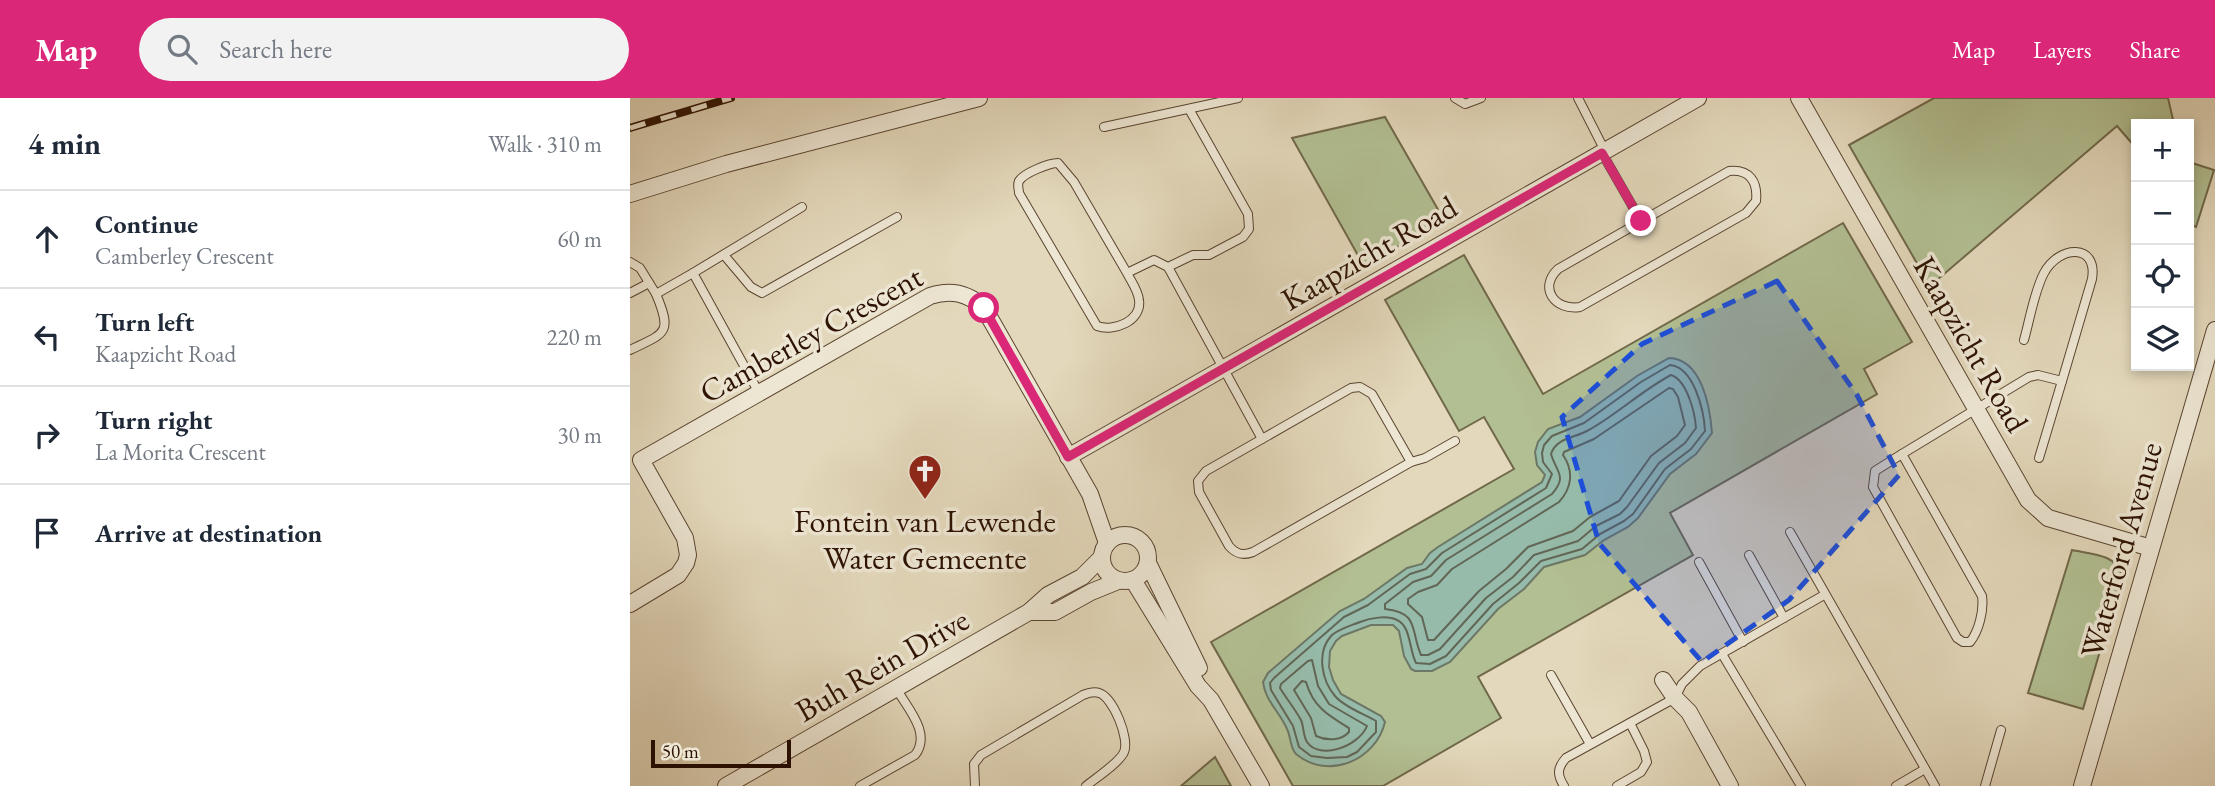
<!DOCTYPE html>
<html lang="en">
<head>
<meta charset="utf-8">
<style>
  :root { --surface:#fff; --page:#f2f2f3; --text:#1f2937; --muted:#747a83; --line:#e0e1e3; --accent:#db2777 }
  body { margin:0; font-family:"EB Garamond",serif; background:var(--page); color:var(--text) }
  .controls { position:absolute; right:21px; top:21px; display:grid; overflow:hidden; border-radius:0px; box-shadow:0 4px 10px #0003 }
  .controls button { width:63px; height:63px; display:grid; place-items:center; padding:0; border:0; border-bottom:2px solid var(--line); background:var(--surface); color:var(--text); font:35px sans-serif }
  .scale { position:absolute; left:21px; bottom:18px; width:140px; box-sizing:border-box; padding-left:7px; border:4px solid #2d1201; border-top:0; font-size:19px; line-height:24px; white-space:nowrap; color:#2d1201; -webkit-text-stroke:5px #ede6d3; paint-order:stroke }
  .stop { position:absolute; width:21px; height:21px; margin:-16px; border:5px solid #db2777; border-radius:50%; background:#fff }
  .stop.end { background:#db2777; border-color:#fff; box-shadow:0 2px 7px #0008 }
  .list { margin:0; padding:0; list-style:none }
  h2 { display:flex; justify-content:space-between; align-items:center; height:91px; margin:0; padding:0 28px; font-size:30px }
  h2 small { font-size:23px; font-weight:400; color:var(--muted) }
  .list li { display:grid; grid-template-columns:46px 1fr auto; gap:21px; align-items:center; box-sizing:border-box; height:98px; padding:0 28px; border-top:2px solid var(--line) }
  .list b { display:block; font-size:26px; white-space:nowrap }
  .list p { margin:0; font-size:23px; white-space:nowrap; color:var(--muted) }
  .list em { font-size:23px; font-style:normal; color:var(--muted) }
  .icon { flex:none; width:38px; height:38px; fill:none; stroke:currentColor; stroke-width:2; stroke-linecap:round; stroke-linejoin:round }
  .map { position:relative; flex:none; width:1585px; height:688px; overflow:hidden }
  header { display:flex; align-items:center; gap:42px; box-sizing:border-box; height:98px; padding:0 35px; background:var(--accent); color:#fff }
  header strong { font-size:33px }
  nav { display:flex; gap:38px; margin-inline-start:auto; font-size:24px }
  .search { width:490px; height:63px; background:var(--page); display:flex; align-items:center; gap:18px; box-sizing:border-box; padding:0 24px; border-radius:38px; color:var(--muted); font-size:26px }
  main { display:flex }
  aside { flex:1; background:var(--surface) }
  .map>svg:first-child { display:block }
</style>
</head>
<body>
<header>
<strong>Map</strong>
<div class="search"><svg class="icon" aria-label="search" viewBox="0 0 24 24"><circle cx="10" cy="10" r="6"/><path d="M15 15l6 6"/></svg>Search here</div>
<nav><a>Map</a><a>Layers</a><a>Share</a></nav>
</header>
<main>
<aside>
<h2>4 min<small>Walk · 310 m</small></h2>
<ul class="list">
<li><svg class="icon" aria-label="ahead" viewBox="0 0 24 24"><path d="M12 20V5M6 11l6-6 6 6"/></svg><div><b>Continue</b><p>Camberley Crescent</p></div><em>60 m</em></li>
<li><svg class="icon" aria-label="left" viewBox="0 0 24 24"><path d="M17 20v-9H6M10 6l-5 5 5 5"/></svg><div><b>Turn left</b><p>Kaapzicht Road</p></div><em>220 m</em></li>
<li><svg class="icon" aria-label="right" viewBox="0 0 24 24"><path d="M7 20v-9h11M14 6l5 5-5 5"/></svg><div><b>Turn right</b><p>La Morita Crescent</p></div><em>30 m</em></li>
<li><svg class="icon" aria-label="arrive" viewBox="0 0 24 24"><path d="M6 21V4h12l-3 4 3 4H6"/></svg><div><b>Arrive at destination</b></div></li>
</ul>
</aside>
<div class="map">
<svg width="1585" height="688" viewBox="0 0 1585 688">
  <rect width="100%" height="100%" fill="#e3d8bb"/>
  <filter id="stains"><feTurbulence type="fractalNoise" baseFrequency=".00286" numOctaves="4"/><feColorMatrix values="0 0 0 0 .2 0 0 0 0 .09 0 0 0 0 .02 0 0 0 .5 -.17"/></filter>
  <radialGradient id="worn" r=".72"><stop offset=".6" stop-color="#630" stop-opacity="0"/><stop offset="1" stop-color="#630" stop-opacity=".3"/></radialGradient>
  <g fill="#b2bf92" stroke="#70684a" stroke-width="2">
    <polygon points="1304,0 1538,0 1544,26 1506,26 1506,50 1487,28 1300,188 1219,47"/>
    <polygon points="755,19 814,122 734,168 662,40"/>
    <polygon points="1559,64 1584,72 1566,129 1559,126"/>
    <polygon points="1213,125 1282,244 1234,271 1247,296 1040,415 1063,457 848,579 871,620 753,688 663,688 581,544 884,371 854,319 829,333 755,202 834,157 913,296"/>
    <path d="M1442,452C1460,456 1488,456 1492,478L1453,611L1398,595Z"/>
    <polygon points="585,659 601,688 551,688"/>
  </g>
  <path fill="#96bbaa" stroke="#6c7766" stroke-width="2" d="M1039,260C1072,261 1080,309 1082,335L1066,356L1040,376L1008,420L998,429L974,442L955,457L914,469L894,491L868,511L820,564L802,573H785L781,571L774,558L769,533L763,527H741L712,538L706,543L700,553L699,569L703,582L711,596L751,618L755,624C746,662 698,683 666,656C660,650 661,639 657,631C650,614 635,603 633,584L638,575L710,513L734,501L777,470L792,466L800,455L808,449L912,384L915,377L907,367L905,354L908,344L918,331L950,319L1007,278Z"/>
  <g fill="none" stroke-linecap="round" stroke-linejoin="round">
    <g stroke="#626656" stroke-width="2">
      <path d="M1040,267C1064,269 1074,313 1075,333L1061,351L1035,371L1003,416L994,423L970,436L952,451L911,463L889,485L863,506L816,558L800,566L786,565C779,552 781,528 767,522C757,517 740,520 730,524C720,528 708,531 701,538C686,555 692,583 705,598C714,609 734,616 746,623V634L727,654L717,659L697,660L681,658L669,649L663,628L641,592L640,585L644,580L714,519L738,507L780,476L796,471L812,455L916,390L922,376L913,364L912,355L914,347L922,338L954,325L1011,284Z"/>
      <path d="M1041,277C1057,282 1065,315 1066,330L1055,345L1029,365L997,409L990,416L966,428L948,443L904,457L883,479L856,500L810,551L798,557H791C780,532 790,515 755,511V506L783,484L801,478L816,462L922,396C938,378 926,374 921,356C926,340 944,340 957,333C985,318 1011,293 1041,277Z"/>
      <path d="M1039,290L1043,291L1048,299L1055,327L1047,338L1021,358L989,403L960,419L943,433L898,449L876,471L849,493L804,542H798L792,519L778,506V501L788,494L807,487L822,471L929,404C942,390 944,373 933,357L934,354L964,341Z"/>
      <path d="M682,562L688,588L699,606L737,628C729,648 690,663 677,644C673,638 674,629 671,622C665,611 656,600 650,590L651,586L678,563Z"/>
      <path d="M672,583L676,584C683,609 699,618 719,630V634C711,643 697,643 686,638L681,620L664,592Z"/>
    </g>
    <defs>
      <g id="lane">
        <polyline points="825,0 835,6 851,0"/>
        <polyline points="948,0 975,53"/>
        <polyline points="474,29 608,0"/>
        <polyline points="972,55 1011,123"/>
        <path d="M1099,73C1120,71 1128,84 1126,103L1116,115L950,209C925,213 908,190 928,171Z"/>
        <polyline points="94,157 121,189 132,195 267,119"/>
        <polyline points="0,164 10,170 26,196 63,175"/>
        <polyline points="538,169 563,157 579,157 613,139 619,131 618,116 559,11"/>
        <path d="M497,175C501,183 508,192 509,202C512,223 484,234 467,228L389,95C389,91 387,87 389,83C394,75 419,65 428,65L444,84L497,175L524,162L538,169L632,341L576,373L568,383L569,394L599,448C606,456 613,458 623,454L781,364L795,360L825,343"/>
        <polyline points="0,195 19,185"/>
        <path d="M0,252C35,235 43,236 26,196"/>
        <polyline points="129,295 63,175 172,109"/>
        <polyline points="632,341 721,290 730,289 742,296 781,364"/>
        <path d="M1272,356L1352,498C1354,512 1349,533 1340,544H1333L1327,540L1243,389L1245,373Z"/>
        <path d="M1272,356L1399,279L1408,277L1432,283L1462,181C1468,145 1429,147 1414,175C1404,194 1400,221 1394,242"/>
        <polyline points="1409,360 1432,283"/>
        <polyline points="1160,434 1305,688"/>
        <polyline points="1119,457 1154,520"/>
        <polyline points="1069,464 1113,544"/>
        <polyline points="1092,556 1171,688"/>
        <polyline points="921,577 960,646"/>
        <path d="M230,688L285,657C302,635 277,610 266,590"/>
        <path d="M345,688L344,666L351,657L453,597C458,595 464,593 469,595C483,599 500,641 494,654C490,664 466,680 456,688"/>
        <path d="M934,688C927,677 927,670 936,660L1045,600L1052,586L1070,568L1194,497"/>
        <polyline points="987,688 1011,674 1017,664 1014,653 1000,625"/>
        <polyline points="1266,688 1295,671"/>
        <polyline points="1355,688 1371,632"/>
      </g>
      <g id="street">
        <polyline points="1169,0 1398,402 1418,420 1521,450"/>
        <polyline points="0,96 96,66 349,0"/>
        <polyline points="438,359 1068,0"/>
        <circle cx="495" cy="460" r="23"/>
        <polyline points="518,465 569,570"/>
        <polyline points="503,482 568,588 581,602 631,688"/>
        <path d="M0,506L48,477L56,465L58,457L55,440L11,362L300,198C321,191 338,195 354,210L460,396L477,445"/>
        <polyline points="399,514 425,514 461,494 488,483"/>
        <polyline points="1033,582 1045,600 1059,614 1100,688"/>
        <polyline points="96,688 399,514 418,497 452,479 472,459"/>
        <polyline points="1452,688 1585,232"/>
      </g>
    </defs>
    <use href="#lane" stroke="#5a4430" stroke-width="10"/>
    <use href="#street" stroke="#5a4430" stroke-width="18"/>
    <use href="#lane" stroke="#ede6d3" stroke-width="8"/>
    <use href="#street" stroke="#ede6d3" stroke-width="16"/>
    <defs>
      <polyline id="rail" points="0,30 101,0"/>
    </defs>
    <use href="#rail" stroke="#2d1201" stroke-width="8"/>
    <use href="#rail" stroke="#ede6d3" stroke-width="5" stroke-dasharray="16" stroke-linecap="butt"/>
  </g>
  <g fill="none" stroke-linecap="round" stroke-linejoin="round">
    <polyline stroke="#db2777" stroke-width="9" points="354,210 438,359 972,55 1011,123"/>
  </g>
  <path fill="#1d4ed8" fill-opacity="0.2" stroke="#1d4ed8" stroke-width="5" stroke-dasharray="14 9" stroke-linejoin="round" d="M1147,183L1227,297L1269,377L1159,502L1072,564L969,445L932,319L1012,246Z"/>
  <defs>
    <symbol id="church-pin" viewBox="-11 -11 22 30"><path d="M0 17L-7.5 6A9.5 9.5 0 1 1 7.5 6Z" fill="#8f2418" stroke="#ede6d3"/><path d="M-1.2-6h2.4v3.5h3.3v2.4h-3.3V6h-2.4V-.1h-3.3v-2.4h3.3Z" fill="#fff"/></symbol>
  </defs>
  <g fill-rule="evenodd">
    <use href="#church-pin" x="276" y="354" width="38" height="52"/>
  </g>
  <g text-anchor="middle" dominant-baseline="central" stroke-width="7" stroke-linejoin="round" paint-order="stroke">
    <g font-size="32" fill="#2d1201" stroke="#ede6d3">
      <text transform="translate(739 155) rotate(-30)">Kaapzicht Road</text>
      <text transform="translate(181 236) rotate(-29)">Camberley Crescent</text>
      <text transform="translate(1341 246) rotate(60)">Kaapzicht Road</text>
      <text transform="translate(1491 452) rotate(-74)">Waterford Avenue</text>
      <text transform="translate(252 567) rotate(-30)">Buh Rein Drive</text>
    </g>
    <g font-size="32" fill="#2d1201" stroke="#ede6d3">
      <text x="295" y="423">Fontein van Lewende<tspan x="295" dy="37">Water Gemeente</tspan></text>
    </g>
  </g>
  <rect width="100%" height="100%" filter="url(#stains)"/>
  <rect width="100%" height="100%" fill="url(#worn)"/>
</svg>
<div class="controls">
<button>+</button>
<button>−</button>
<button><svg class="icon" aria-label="locate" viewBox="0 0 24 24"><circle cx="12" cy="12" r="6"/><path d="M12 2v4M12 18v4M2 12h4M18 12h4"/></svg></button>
<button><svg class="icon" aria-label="layers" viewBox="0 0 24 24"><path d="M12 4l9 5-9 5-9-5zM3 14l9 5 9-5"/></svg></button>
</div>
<div class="scale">50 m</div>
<div class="stop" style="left:354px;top:210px"></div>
<div class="stop end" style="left:1011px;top:123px"></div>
</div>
</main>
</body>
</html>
